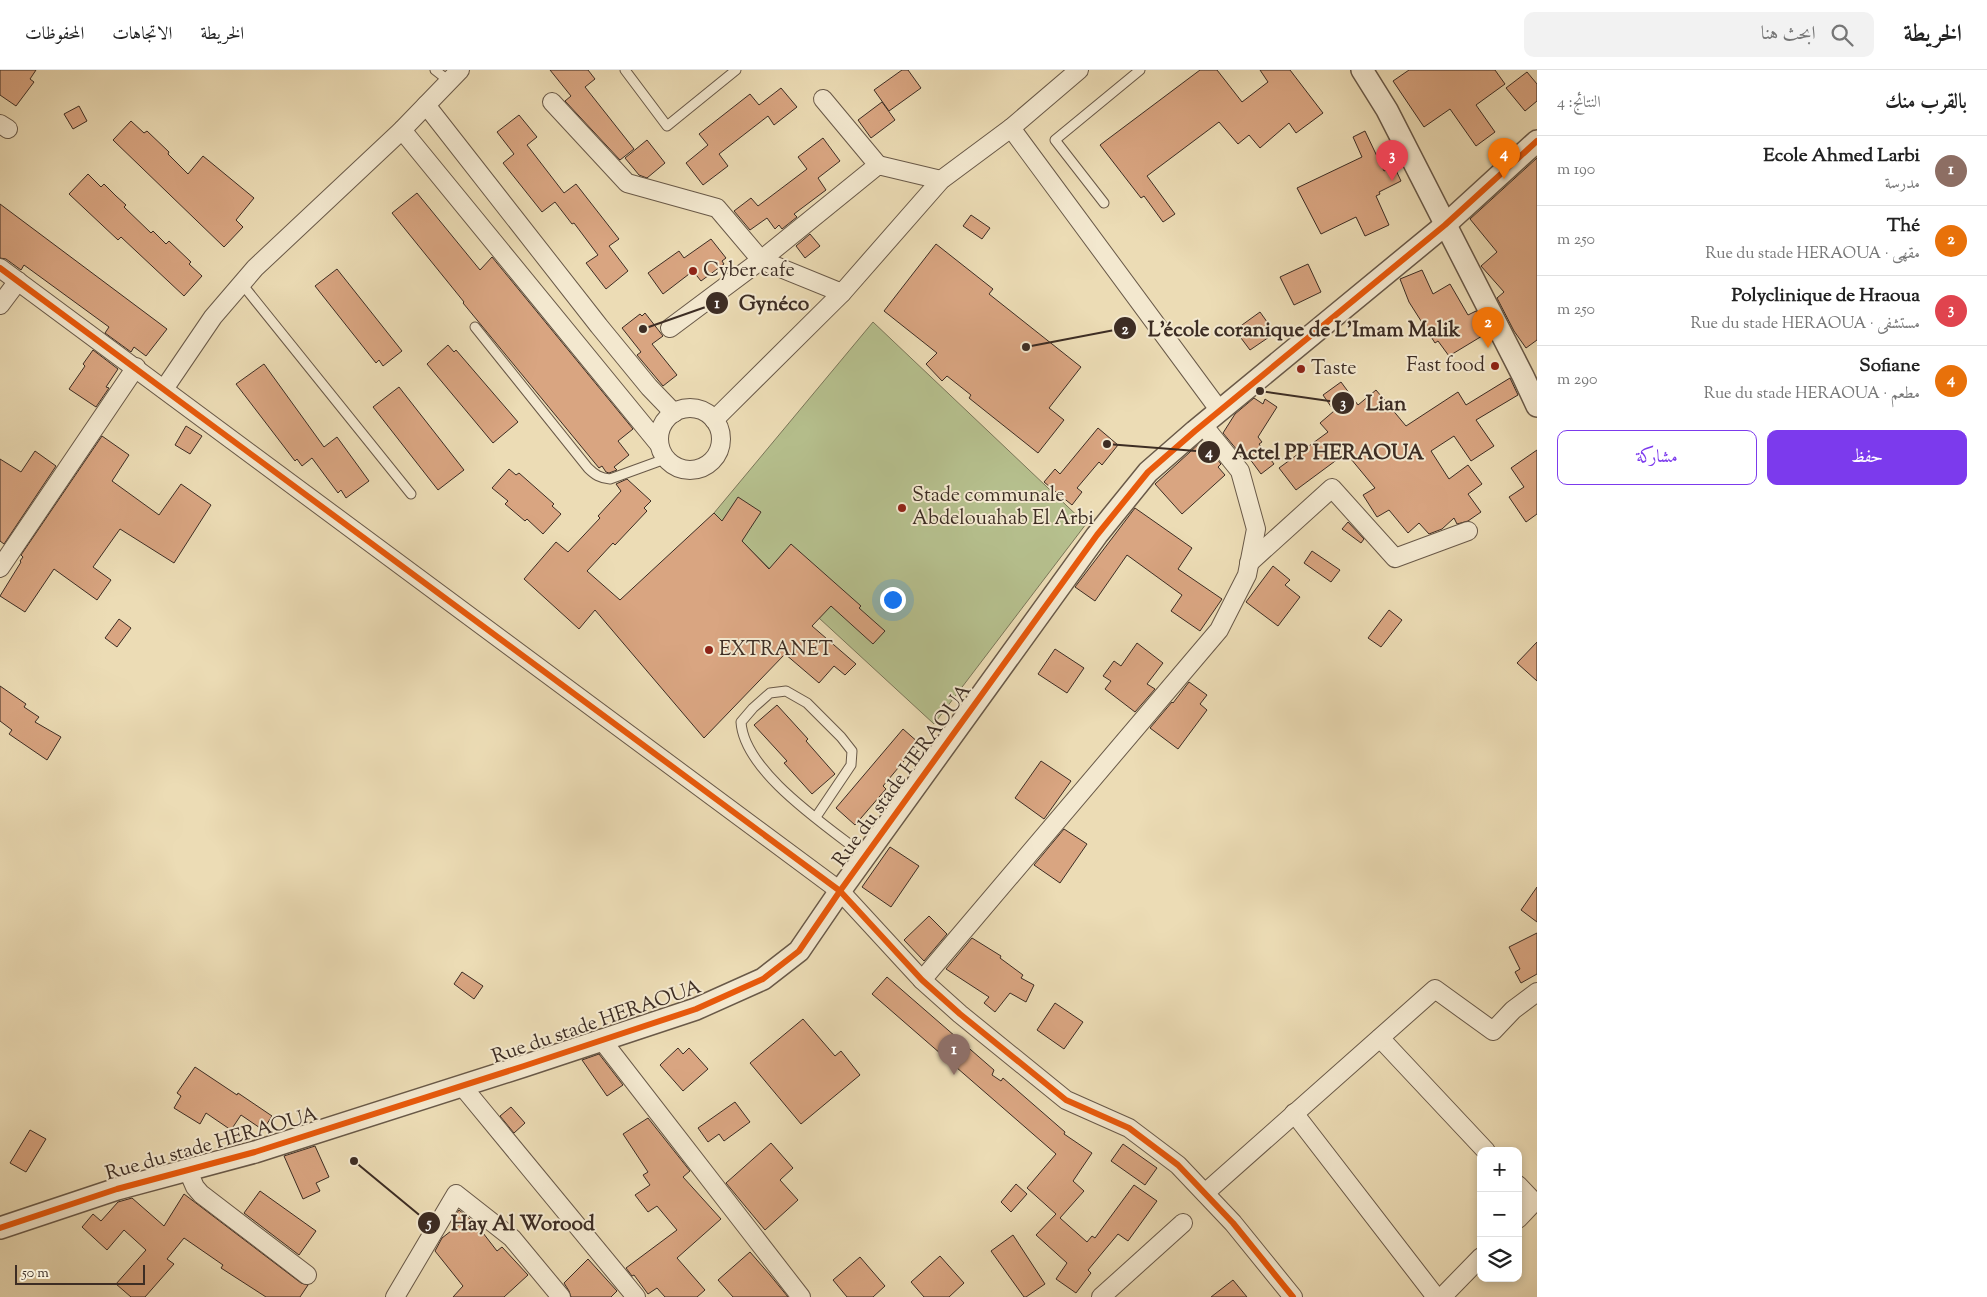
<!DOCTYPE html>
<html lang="ar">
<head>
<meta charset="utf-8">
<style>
  :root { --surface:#fff; --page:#f2f2f2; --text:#222; --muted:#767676; --line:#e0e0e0; --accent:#7c3aed }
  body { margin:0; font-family:"Sorts Mill Goudy",Amiri,serif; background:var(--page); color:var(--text); direction:rtl }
  .controls { position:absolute; right:15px; bottom:15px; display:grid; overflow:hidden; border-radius:10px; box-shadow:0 2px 8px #0003 }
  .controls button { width:45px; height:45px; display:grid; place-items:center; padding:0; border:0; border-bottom:1px solid var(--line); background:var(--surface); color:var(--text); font:25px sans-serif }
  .scale { position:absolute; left:15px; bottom:12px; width:130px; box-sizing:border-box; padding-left:5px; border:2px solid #3d2d24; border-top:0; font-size:14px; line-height:18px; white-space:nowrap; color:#3d2d24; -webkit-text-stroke:4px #f3e8cf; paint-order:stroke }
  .you { position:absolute; left:892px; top:529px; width:18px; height:18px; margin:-12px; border:4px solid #fff; border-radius:50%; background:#1a73e8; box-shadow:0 0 0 8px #1a73e833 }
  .badge { display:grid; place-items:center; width:32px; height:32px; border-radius:50%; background:var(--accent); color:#fff; font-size:16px; font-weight:700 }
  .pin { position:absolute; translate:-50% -41px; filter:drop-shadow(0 1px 2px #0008) }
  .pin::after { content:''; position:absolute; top:26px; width:18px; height:15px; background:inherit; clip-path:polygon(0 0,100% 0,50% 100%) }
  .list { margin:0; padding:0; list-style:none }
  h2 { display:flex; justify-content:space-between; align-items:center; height:65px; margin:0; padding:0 20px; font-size:21px }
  h2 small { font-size:16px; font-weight:400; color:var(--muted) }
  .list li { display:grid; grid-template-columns:32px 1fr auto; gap:15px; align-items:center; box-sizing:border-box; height:70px; padding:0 20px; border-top:1px solid var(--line) }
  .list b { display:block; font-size:19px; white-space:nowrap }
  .list p { margin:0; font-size:16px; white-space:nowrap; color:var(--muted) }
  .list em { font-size:16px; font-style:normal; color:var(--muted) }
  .actions { display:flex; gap:10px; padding:15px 20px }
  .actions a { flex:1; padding:11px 0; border:1px solid var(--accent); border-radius:10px; text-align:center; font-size:18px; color:var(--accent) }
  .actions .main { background:var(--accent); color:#fff }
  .icon { flex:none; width:28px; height:28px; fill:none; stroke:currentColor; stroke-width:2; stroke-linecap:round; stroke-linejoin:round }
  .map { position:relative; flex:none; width:1537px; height:1227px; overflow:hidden; direction:ltr }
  header { display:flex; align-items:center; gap:30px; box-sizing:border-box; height:70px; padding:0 25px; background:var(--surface); border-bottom:1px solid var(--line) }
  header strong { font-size:24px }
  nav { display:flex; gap:28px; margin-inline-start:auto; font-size:18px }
  .search { width:350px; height:45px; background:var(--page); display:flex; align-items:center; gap:12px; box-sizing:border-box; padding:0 18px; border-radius:10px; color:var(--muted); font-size:19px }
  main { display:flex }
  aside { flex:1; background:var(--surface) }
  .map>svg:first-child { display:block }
</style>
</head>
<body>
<header>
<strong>الخريطة</strong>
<div class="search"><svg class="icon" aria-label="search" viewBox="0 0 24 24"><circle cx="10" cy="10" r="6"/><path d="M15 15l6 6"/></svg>ابحث هنا</div>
<nav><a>الخريطة</a><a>الاتجاهات</a><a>المحفوظات</a></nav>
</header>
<main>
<aside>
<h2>بالقرب منك<small>النتائج: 4</small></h2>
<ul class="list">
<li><span class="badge" style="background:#8d6e63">1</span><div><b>Ecole Ahmed Larbi</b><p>مدرسة</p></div><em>190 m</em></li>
<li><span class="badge" style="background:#e8710a">2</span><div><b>Thé</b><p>مقهى · Rue du stade HERAOUA</p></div><em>250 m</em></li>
<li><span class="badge" style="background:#e0444e">3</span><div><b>Polyclinique de Hraoua</b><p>مستشفى · Rue du stade HERAOUA</p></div><em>250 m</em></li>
<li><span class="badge" style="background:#e8710a">4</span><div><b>Sofiane</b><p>مطعم · Rue du stade HERAOUA</p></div><em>290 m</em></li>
</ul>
<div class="actions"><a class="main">حفظ</a><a>مشاركة</a></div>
</aside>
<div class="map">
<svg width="1537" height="1227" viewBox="0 0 1537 1227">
  <rect width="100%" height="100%" fill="#ecdcb5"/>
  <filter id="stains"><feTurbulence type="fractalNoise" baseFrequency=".004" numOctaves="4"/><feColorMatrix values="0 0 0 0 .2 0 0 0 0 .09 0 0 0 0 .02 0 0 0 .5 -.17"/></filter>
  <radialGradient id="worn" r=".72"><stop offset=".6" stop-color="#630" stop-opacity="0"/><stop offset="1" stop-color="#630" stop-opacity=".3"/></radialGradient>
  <polygon fill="#b6c08e" stroke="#7a7659" points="873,252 1086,454 934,654 819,548 714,443"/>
  <g fill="#d9a581" stroke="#3d2d24">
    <polygon points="0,0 36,0 30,9 34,12 16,36 0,25"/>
    <polygon points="550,0 588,0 595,9 585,17 634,79 620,90 565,31 571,26"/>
    <polygon points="902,0 908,0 921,18 889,41 874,20"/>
    <polygon points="1200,0 1217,0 1242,32 1268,12 1260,0 1290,0 1323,43 1296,63 1289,53 1260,78 1249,65 1238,74 1219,52 1147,106 1175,144 1163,152 1144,126 1141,128 1100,75"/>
    <polygon points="1409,0 1495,0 1505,14 1476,35 1495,62 1476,76 1450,39 1424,57 1393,11"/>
    <polygon points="1527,2 1537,14 1537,31 1525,41 1506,18"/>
    <polygon points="781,18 797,37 774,55 768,46 719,84 728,96 703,115 686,93 708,75 699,64 750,24 759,35"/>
    <polygon points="882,32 895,50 871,68 858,50"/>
    <polygon points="79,36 87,51 73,59 64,44"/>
    <polygon points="519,45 537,67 527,75 564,123 576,114 619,169 609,176 628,201 606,219 586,193 598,185 574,153 572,154 555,132 542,142 503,93 514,84 497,62"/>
    <polygon points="131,51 144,63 147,61 169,82 168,84 188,104 203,86 254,128 236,150 243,157 224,177 113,70"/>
    <polygon points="1365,61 1384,101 1394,96 1401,111 1379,122 1380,124 1376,126 1389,155 1365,166 1356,147 1321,164 1297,118 1362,87 1353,67"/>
    <polygon points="823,68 840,91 818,108 826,120 794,144 797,147 782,159 779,155 775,159 767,148 750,160 734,141 751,128 758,136 807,99 798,87"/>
    <polygon points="647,70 665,93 647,108 639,105 625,88"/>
    <polygon points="1537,88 1537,270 1526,278 1514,261 1497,228 1504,222 1481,196 1497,182 1470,149"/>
    <polygon points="88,104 101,117 104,114 116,126 126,135 124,137 151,163 153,161 166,174 169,171 191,192 189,194 202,206 184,226 121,167 118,170 69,124"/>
    <polygon points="417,123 480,200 492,187 633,359 618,371 629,385 614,397 617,400 609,403 606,402 602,396 599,398 463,233 464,232 392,143"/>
    <polygon points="0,134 167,259 146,286 134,277 131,282 105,263 109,257 24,195 21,200 6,189 0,188"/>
    <polygon points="971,145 990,158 982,169 963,156"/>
    <polygon points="810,164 820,176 805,188 796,176"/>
    <polygon points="711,169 726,188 722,191 724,194 701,211 693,201 663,224 648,203 679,181 684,188"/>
    <polygon points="936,174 993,219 989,224 1081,297 1049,338 1064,350 1038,383 969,328 971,325 947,306 942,311 926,294 937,283 884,241"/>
    <polygon points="1308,194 1321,222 1294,235 1280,207"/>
    <polygon points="337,199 402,281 383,296 379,290 376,293 315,216"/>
    <polygon points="1422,200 1433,224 1450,214 1468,245 1476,241 1487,263 1449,286 1438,271 1435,273 1409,232 1400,209"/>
    <polygon points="1260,242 1275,263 1250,280 1235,260"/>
    <polygon points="645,243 663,266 652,274 677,305 663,316 637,285 641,282 622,258 640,244 642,246"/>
    <polygon points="448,275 454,282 456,280 518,352 493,373 427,294"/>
    <polygon points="93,280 118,299 106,317 109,318 96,337 69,319 85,296 83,294"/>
    <polygon points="264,294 324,377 337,367 369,411 346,428 341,420 338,423 312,388 302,396 297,389 295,391 236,314"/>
    <polygon points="1510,308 1518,325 1476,350 1494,376 1471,391 1454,366 1431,381 1449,409 1468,395 1482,414 1468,424 1481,442 1468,451 1457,454 1454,448 1442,459 1429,464 1419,453 1408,463 1389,440 1377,447 1363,425 1375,418 1346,383 1296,420 1279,398 1328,362 1320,353 1334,341 1323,325 1341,312 1358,335 1376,320 1406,356 1458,322 1466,335"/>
    <polygon points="399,317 464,400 438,420 373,337"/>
    <polygon points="1254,328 1263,334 1265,329 1277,337 1258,367 1262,372 1259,374 1274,394 1261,404 1241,377 1237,380 1223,363 1235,344"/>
    <polygon points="186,356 202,366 190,384 175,375"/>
    <polygon points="1098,358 1118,375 1102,395 1099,392 1077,418 1082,422 1072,435 1044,412 1055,399 1060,404"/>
    <polygon points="102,366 129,385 112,411 159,445 181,414 211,435 174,493 120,459 93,497 111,510 97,530 54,499 25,542 0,526 21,492 20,491 23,487 21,485"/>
    <polygon points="1202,371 1221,394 1218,397 1225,405 1182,444 1155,414"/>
    <polygon points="1537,380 1537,444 1526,452 1509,427 1524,417 1511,398"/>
    <polygon points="35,381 56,396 4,474 0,471 0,389 21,402"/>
    <polygon points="509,399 516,405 519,403 554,434 552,436 561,444 543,464 527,449 525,451 505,434 508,431 492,418"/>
    <polygon points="627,409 651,431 644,438 647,441 615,475 613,473 587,501 620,530 714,443 722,451 738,427 761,442 742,471 769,499 791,474 861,536 859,538 885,561 873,574 831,536 812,556 856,594 845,605 834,596 819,613 785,584 704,668 595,540 579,559 524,509 556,472 568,482 600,448 598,446 621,421 616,414"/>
    <polygon points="1135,438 1192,478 1178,499 1222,529 1200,561 1171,541 1182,525 1127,485 1095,531 1075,517"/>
    <polygon points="1348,452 1364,469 1361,473 1342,459"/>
    <polygon points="1312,481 1340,500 1331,512 1304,493"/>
    <polygon points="1273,496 1290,510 1285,515 1300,527 1278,556 1246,532"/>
    <polygon points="1389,540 1402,550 1381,577 1368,568"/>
    <polygon points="119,549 131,558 117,577 105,568"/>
    <polygon points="1537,572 1537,611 1517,593"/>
    <polygon points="1137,573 1163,593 1147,614 1155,619 1135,642 1105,619 1111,611 1103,606 1114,591 1121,596"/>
    <polygon points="1055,579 1084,598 1067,623 1038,604"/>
    <polygon points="1189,612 1207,625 1200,634 1207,640 1178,679 1150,658 1172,632 1173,633"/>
    <polygon points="0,616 26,634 24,637 39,647 35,652 61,667 47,690 9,664 12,660 0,651"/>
    <polygon points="777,635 808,669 806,671 835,704 812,724 784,693 787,691 754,655"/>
    <polygon points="903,659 919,673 883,716 886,719 855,755 836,738"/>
    <polygon points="1041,691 1071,711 1044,749 1015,728"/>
    <polygon points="1064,759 1087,774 1060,813 1034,795"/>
    <polygon points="890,777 919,796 891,837 862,817"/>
    <polygon points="1537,817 1537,852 1521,840"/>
    <polygon points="929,846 947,864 924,891 904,870"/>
    <polygon points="1537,863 1537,904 1521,913 1515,902 1520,899 1509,877"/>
    <polygon points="972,868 1001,886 1000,888 1023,905 1021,908 1034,915 1026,932 1010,923 995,942 984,933 989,927 946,899"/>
    <polygon points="462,902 483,916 474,929 454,914"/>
    <polygon points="887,907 994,1000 992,1005 1001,1011 1003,1008 1065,1062 1064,1064 1092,1083 1073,1111 1084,1121 1060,1148 1087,1172 1092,1166 1095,1168 1134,1115 1157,1131 1128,1171 1118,1164 1088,1200 1091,1203 1076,1223 1056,1209 1067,1193 1036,1165 1056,1144 1027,1118 1056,1084 872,924"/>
    <polygon points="1055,933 1083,952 1064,979 1037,960"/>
    <polygon points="803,949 835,986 841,981 860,1005 801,1054 750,993"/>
    <polygon points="678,978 683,984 689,978 708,999 683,1021 660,995"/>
    <polygon points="599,984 623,1015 607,1026 582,990"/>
    <polygon points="195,997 237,1025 238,1023 272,1046 263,1060 241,1045 231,1060 206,1043 200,1054 174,1038 181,1026 177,1023"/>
    <polygon points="735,1032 750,1052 724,1071 719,1064 708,1072 698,1058"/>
    <polygon points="511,1037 525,1053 514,1063 500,1046"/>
    <polygon points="648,1048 690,1101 683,1107 721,1149 677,1188 705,1220 697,1227 665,1227 657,1218 648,1224 634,1205 632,1206 626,1198 677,1160 657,1136 648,1142 635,1125 650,1115 643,1105 648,1102 623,1064"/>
    <polygon points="30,1060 46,1069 26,1102 10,1093"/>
    <polygon points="771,1073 793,1098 780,1110 798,1130 765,1160 726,1113"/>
    <polygon points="1123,1074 1157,1098 1145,1115 1111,1091"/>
    <polygon points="315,1076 329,1107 316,1113 320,1121 303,1129 284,1086"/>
    <polygon points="1016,1114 1027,1124 1011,1142 1001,1132"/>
    <polygon points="260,1121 316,1161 299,1185 244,1143"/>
    <polygon points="184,1124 301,1213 308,1215 300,1227 266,1227 221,1198 223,1195 184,1168 167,1189 174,1194 145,1227 131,1227 116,1214 146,1180 124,1160 107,1180 82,1157 93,1144 101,1151 118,1132 132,1128 164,1156"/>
    <polygon points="459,1140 476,1154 497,1181 502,1177 528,1205 504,1227 453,1227 463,1216 435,1181 442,1168 460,1154 454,1147"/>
    <polygon points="1013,1165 1045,1214 1026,1227 1024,1227 991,1181"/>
    <polygon points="750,1182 770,1205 788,1227 733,1227 718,1210"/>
    <polygon points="940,1186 964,1213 949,1227 924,1227 911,1212"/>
    <polygon points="860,1187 885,1216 873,1227 847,1227 833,1210"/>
    <polygon points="588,1189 617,1221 611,1227 571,1227 569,1221 564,1213"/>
    <polygon points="1233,1210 1247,1227 1211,1227"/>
  </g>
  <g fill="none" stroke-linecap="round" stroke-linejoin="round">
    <defs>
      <g id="service">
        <polyline points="435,0 449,11"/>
        <polyline points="625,0 667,56 736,0"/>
        <polyline points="1104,133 1055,70 1140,0"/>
        <polyline points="242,214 411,424"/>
        <path d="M475,257L588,398C595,405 600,408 610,409L665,389"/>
        <path d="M816,747L851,695L852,681L841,667L807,633L786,621L770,623L753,638L741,652C744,702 827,756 865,786"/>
      </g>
      <g id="minor">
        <polyline points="823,29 878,95"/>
        <polyline points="552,32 627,113 717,138 761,190 842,223 941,110 1011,58 1079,0"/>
        <polyline points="426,35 599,256 649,317 674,343"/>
        <polyline points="0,54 8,59"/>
        <polyline points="1011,58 1220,341"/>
        <polyline points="402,60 658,373"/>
        <polyline points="0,198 840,821 922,910 960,944 1066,1030 1129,1058 1178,1095 1233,1153 1293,1227"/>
        <polyline points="0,235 18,211"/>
        <polyline points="670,258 761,190 878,95 941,110"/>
        <polyline points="164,319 213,247 255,198 402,60 460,0"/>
        <circle cx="690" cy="369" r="31"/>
        <polyline points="714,350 842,223"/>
        <polyline points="1249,493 1332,418 1395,488 1468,461"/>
        <polyline points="0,498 136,297"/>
        <polyline points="922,910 1219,560 1247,505 1256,459 1240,401 1203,355"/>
        <polyline points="1380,968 1486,1081"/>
        <polyline points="601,969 801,1227"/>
        <polyline points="462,1016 636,1227"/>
        <polyline points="1294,1043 1436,1227"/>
        <polyline points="188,1101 195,1117 201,1124 307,1205"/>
        <polyline points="1518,1115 1534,1132 1518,1149"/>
        <polyline points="1205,1123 1435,919 1493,961 1513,940 1537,922"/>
        <polyline points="395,1227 456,1124 512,1168 561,1227"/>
        <polyline points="1101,1227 1183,1153"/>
        <polyline points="1442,1227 1481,1187"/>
      </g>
      <g id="tertiary">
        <polyline points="1362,0 1387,40 1523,306 1537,336"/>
        <polyline points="0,1158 117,1119 255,1082 524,996 696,939 763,909 799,881 840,821 1097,465 1148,402 1195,361 1445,155 1537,71"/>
      </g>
    </defs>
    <use href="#service" stroke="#695948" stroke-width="11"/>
    <use href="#minor" stroke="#695948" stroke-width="20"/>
    <use href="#tertiary" stroke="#695948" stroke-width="24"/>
    <use href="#service" stroke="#f3e8cf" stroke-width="9"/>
    <use href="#minor" stroke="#f3e8cf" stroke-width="18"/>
    <use href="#tertiary" stroke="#f3e8cf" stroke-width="21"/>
    <defs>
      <g id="cycleway">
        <polyline points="0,198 840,821 922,910 960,944 1066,1030 1129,1058 1178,1095 1233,1153 1293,1227"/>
        <polyline points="0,1158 117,1119 255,1082 524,996 696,939 763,909 799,881 840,821 1097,465 1148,402 1195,361 1445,155 1537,71"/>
      </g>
    </defs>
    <use href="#cycleway" stroke="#f3e8cf" stroke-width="9"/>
    <use href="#cycleway" stroke="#e8590c" stroke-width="6"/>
  </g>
  <g fill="#8f2418" stroke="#f3e8cf" stroke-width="2">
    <circle cx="693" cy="201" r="5"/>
    <circle cx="1495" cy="296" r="5"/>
    <circle cx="1301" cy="299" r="5"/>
    <circle cx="902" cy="438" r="5"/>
    <circle cx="709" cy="580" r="5"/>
  </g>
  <g text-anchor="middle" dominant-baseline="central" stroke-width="4" stroke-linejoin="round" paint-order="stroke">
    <g font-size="20" fill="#3d2d24" stroke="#f3e8cf" text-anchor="start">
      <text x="703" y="201">Cyber cafe</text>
      <text x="1485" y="296" text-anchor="end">Fast food</text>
      <text x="1311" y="299">Taste</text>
      <text x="912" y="426">Stade communale<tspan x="912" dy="23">Abdelouahab El Arbi</tspan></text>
      <text x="719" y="580">EXTRANET</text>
    </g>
    <g font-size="20" fill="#3d2d24" stroke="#f3e8cf">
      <text transform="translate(903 706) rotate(-54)">Rue du stade HERAOUA</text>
      <text transform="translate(597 953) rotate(-19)">Rue du stade HERAOUA</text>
      <text transform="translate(212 1075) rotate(-16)">Rue du stade HERAOUA</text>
    </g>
  </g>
  <path fill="none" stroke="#3d2d24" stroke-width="2" d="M643 259L717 233M1026 277L1125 258M1260 321L1343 333M1107 374L1209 382M354 1091L429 1153"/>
  <g fill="#3d2d24" stroke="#f3e8cf" stroke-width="2">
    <circle cx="643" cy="259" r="5"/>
    <circle cx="1026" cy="277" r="5"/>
    <circle cx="1260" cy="321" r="5"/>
    <circle cx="1107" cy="374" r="5"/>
    <circle cx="354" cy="1091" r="5"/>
    <circle cx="717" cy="233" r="12"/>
    <circle cx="1125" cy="258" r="12"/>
    <circle cx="1343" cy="333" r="12"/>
    <circle cx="1209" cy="382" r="12"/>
    <circle cx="429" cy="1153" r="12"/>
  </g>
  <g font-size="15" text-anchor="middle" font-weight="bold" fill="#fff">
    <text x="717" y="238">1</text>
    <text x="1125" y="264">2</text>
    <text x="1343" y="338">3</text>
    <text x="1209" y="387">4</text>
    <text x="429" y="1158">5</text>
  </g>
  <g font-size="21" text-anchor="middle" font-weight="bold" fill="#3d2d24" stroke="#f3e8cf" stroke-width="4" stroke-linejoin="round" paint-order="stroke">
    <text x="774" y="240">Gynéco</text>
    <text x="1304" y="266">L'école coranique de L'Imam Malik</text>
    <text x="1386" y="340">Lian</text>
    <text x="1328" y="389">Actel PP HERAOUA</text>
    <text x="523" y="1160">Hay Al Worood</text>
  </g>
  <rect width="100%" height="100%" filter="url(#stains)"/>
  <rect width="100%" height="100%" fill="url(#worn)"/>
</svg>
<div class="controls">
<button>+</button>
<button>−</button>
<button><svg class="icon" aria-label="layers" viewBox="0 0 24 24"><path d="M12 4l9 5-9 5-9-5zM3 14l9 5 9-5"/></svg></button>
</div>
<div class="scale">50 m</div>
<div class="you"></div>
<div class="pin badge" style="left:954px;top:1005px;background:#8d6e63">1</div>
<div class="pin badge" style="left:1488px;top:278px;background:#e8710a">2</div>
<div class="pin badge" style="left:1392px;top:111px;background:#e0444e">3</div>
<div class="pin badge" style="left:1504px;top:109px;background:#e8710a">4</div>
</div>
</main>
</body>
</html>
